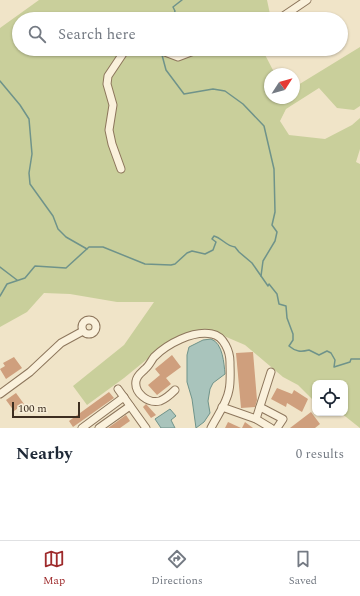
<!DOCTYPE html>
<html lang="en">
<head>
<meta charset="utf-8">
<style>
  :root { --surface:#fff; --page:#f6f6f7; --text:#1f2937; --muted:#747a83; --line:#e0e1e3; --accent:#9e2a2b }
  body { margin:0; font-family:Spectral,serif; background:var(--page); color:var(--text) }
  .controls { position:absolute; right:12px; bottom:12px; display:grid; overflow:hidden; border-radius:8px; box-shadow:0 1px 3px #0004 }
  .controls button { width:36px; height:36px; display:grid; place-items:center; padding:0; border:0; border-bottom:1px solid var(--line); background:var(--surface); color:var(--text); font:20px sans-serif }
  .compass { position:absolute; left:264px; top:68px; width:36px; height:36px; border-radius:50%; background:var(--surface); box-shadow:0 1px 3px #0004; rotate:54deg }
  .scale { position:absolute; left:12px; bottom:10px; width:68px; box-sizing:border-box; padding-left:4px; border:2px solid #3d2e20; border-top:0; font-size:11px; line-height:14px; white-space:nowrap; color:#3d2e20; -webkit-text-stroke:3px #f7eed8; paint-order:stroke }
  .list { margin:0; padding:0; list-style:none }
  h2 { display:flex; justify-content:space-between; align-items:center; height:52px; margin:0; padding:0 16px; font-size:17px }
  h2 small { font-size:13px; font-weight:400; color:var(--muted) }
  .icon { flex:none; width:22px; height:22px; fill:none; stroke:currentColor; stroke-width:2; stroke-linecap:round; stroke-linejoin:round }
  .map { position:relative; flex:none; width:360px; height:428px; overflow:hidden }
  .search { position:absolute; background:var(--surface); box-shadow:0 1px 3px #0004; left:12px; right:12px; top:12px; height:44px; display:flex; align-items:center; gap:10px; box-sizing:border-box; padding:0 14px; border-radius:22px; color:var(--muted); font-size:15px }
  .sheet { height:112px; background:var(--surface) }
  nav { display:flex; justify-content:space-around; align-items:center; box-sizing:border-box; height:56px; border-top:1px solid var(--line); background:var(--surface); font-size:11px; color:var(--muted) }
  nav a { display:grid; justify-items:center; gap:2px }
  nav .on { color:var(--accent) }
  .map>svg:first-child { display:block }
</style>
</head>
<body>
<div class="map">
<svg width="360" height="428" viewBox="0 0 360 428">
  <rect width="100%" height="100%" fill="#f0e4c8"/>
  <polygon fill="#c9cf9b" points="39,0 267,0 271,19 19,19 19,49 262,49 275,74 270,74 270,98 294,98 294,83 298,85 360,47 360,106 354,110 337,108 319,88 286,109 280,121 289,135 325,139 352,125 360,118 360,149 356,162 360,164 360,428 341,413 345,413 345,383 315,383 314,401 298,385 283,377 245,345 210,330 202,331 151,356 124,378 87,405 73,386 124,345 154,302 117,302 70,294 44,293 27,312 0,327 0,28"/>
  <g fill="#a9c4bc" stroke="#6f938a">
    <path d="M211,339C223,343 224,364 225,374L213,383L210,389L208,401L210,413L204,422L196,428L192,399L187,382V355L189,347L203,340Z"/>
    <polygon points="170,409 176,416 171,420 175,428 161,428 155,419"/>
  </g>
  <g fill="none" stroke-linecap="round" stroke-linejoin="round">
    <g stroke="#6f938a" stroke-width="1.5">
      <polyline points="172,19 175,11 173,7 182,0"/>
      <polyline points="162,55 166,70 184,94 213,89 225,91 243,104 264,126 274,169 275,212 272,225 277,232 275,241 263,261 261,276"/>
      <polyline points="0,81 20,105 29,119 32,154 29,173 30,184 53,216 58,229 66,237 87,249"/>
      <polyline points="0,267 17,280"/>
      <path d="M0,296L7,284L25,278L35,266L66,268L89,247H103L145,264L171,265L175,264L187,253L192,251L205,254L213,250L216,242L212,239L214,236C222,238 226,246 235,247L239,252L252,263L268,286L269,284L277,294L279,304L286,306L287,318L293,334V340L289,346C296,352 301,352 309,350L319,355L327,351L331,353L335,360L334,367L350,362L351,359H360"/>
    </g>
  </g>
  <g fill="#cf9f7d">
    <polygon points="253,352 257,400 255,407 241,408 236,353"/>
    <polygon points="172,355 181,367 166,378 171,384 157,395 148,385 160,375 155,369"/>
    <polygon points="14,357 22,368 6,379 0,369 5,366 3,363"/>
    <polygon points="277,388 292,394 294,390 308,399 302,412 287,403 286,407 271,399"/>
    <polygon points="109,392 114,398 73,427 69,421"/>
    <polygon points="16,393 24,404 14,411 6,400"/>
    <polygon points="146,404 156,415 151,418 143,407"/>
    <polygon points="311,412 320,424 315,428 290,428"/>
    <polygon points="126,415 130,421 120,428 108,428"/>
    <polygon points="228,422 241,428 225,428"/>
    <polygon points="245,422 253,428 242,428"/>
  </g>
  <g fill="none" stroke-linecap="round" stroke-linejoin="round">
    <defs>
      <g id="minor">
        <polyline points="279,19 307,0"/>
        <polyline points="157,49 178,57 199,49"/>
        <polyline points="121,169 112,144 109,130 113,105 107,84 108,76 126,49"/>
        <circle cx="89" cy="327" r="7"/>
        <polyline points="118,389 146,428"/>
        <path d="M175,390C171,394 165,399 160,401C148,404 134,393 136,381C137,375 141,373 145,369C149,366 151,361 154,357C167,344 193,330 212,334C224,336 230,352 230,362C230,371 231,381 229,390C227,403 217,416 211,428"/>
        <polyline points="0,394 30,372 61,343 83,331"/>
        <polyline points="222,407 256,419 271,428"/>
        <polyline points="260,407 283,419 277,428"/>
        <polyline points="256,419 271,372"/>
        <polyline points="82,428 124,397"/>
        <polyline points="99,428 130,406"/>
      </g>
    </defs>
    <use href="#minor" stroke="#8d765c" stroke-width="9"/>
    <use href="#minor" stroke="#faf1dc" stroke-width="7"/>
  </g>
</svg>
<div class="controls">
<button><svg class="icon" aria-label="locate" viewBox="0 0 24 24"><circle cx="12" cy="12" r="6"/><path d="M12 2v4M12 18v4M2 12h4M18 12h4"/></svg></button>
</div>
<svg class="compass" viewBox="-18 -18 36 36"><path d="M0-13l5 13h-10z" fill="#e53935"/><path d="M0 13l5-13h-10z" fill="#747a83"/></svg>
<div class="scale">100 m</div>
<div class="search"><svg class="icon" aria-label="search" viewBox="0 0 24 24"><circle cx="10" cy="10" r="6"/><path d="M15 15l6 6"/></svg>Search here</div>
</div>
<section class="sheet">
<h2>Nearby<small>0 results</small></h2>
<ul class="list">
</ul>
</section>
<nav>
<a class="on"><svg class="icon" aria-label="map" viewBox="0 0 24 24"><path d="M3 6l6-2 6 2 6-2v14l-6 2-6-2-6 2zM9 4v14M15 6v14"/></svg>Map</a>
<a><svg class="icon" aria-label="directions" viewBox="0 0 24 24"><path d="M12 3l9 9-9 9-9-9zM9 14v-3h6M13 9l2 2-2 2"/></svg>Directions</a>
<a><svg class="icon" aria-label="saved" viewBox="0 0 24 24"><path d="M7 4h10v16l-5-4-5 4z"/></svg>Saved</a>
</nav>
</body>
</html>
